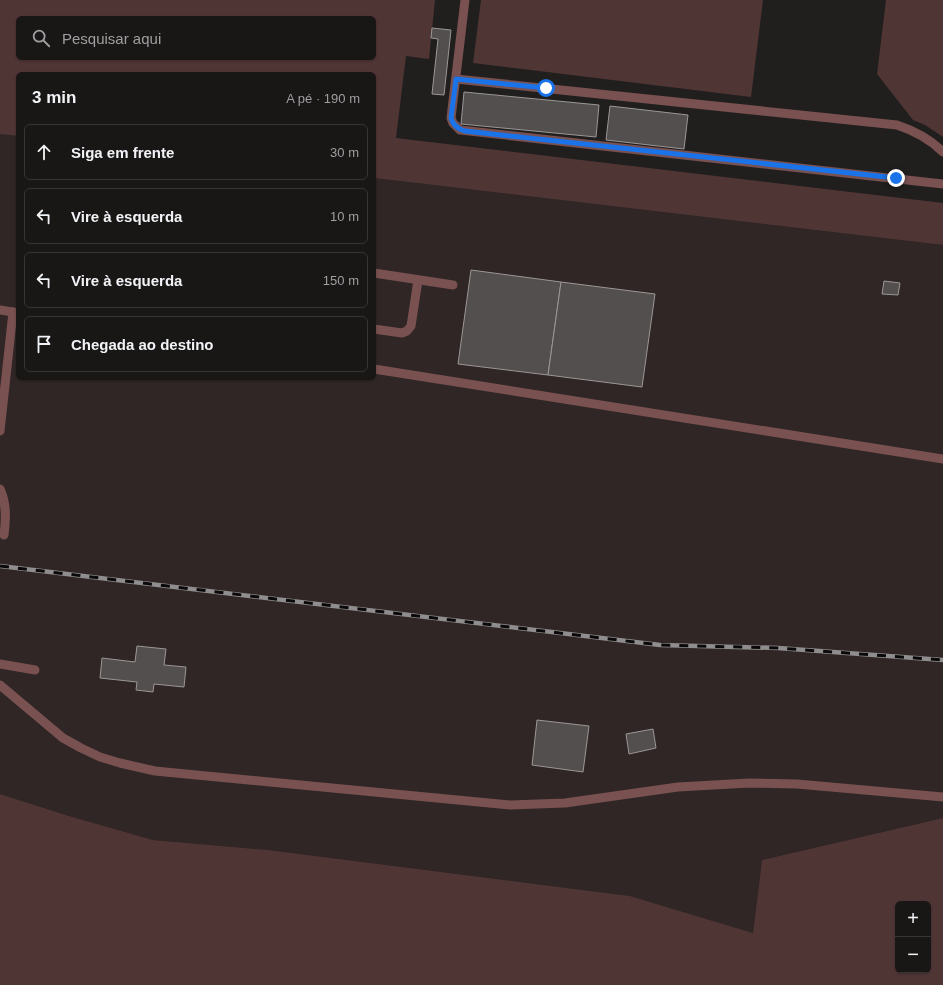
<!DOCTYPE html>
<html lang="pt">
<head>
<meta charset="utf-8">
<style>
  :root { --surface:#191616; --page:#262323; --text:#f1f3f6; --muted:#9f9fa1; --line:#373535 }
  body { margin:0; font-family:Arial,sans-serif; background:var(--page); color:var(--text) }
  .controls { position:absolute; right:12px; bottom:12px; display:grid; overflow:hidden; border-radius:6px; box-shadow:0 1px 3px #0004 }
  .controls button { width:36px; height:36px; display:grid; place-items:center; padding:0; border:0; border-bottom:1px solid var(--line); background:var(--surface); color:var(--text); font:20px sans-serif }
  .stop { position:absolute; width:12px; height:12px; margin:-9px; border:3px solid #1a73e8; border-radius:50%; background:#fff }
  .stop.end { background:#1a73e8; border-color:#fff; box-shadow:0 1px 4px #0008 }
  .list { margin:0; padding:0; list-style:none }
  h2 { display:flex; justify-content:space-between; align-items:center; height:52px; margin:0; padding:0 16px; font-size:17px }
  h2 small { font-size:13px; font-weight:400; color:var(--muted) }
  .list li { display:grid; grid-template-columns:26px 1fr auto; gap:12px; align-items:center; box-sizing:border-box; height:56px; margin:0 8px 8px; padding:0 8px; border:1px solid var(--line); border-radius:6px }
  .list b { display:block; font-size:15px; white-space:nowrap }
  .list em { font-size:13px; font-style:normal; color:var(--muted) }
  .icon { flex:none; width:22px; height:22px; fill:none; stroke:currentColor; stroke-width:2; stroke-linecap:round; stroke-linejoin:round }
  .map { position:relative; flex:none; width:943px; height:985px; overflow:hidden }
  .search { position:absolute; background:var(--surface); box-shadow:0 1px 3px #0004; left:16px; top:16px; width:360px; height:44px; display:flex; align-items:center; gap:10px; box-sizing:border-box; padding:0 14px; border-radius:6px; color:var(--muted); font-size:15px }
  .panel { position:absolute; background:var(--surface); box-shadow:0 1px 3px #0004; left:16px; top:72px; width:360px; height:308px; border-radius:6px }
  .map>svg:first-child { display:block }
</style>
</head>
<body>
<div class="map">
<svg width="943" height="985" viewBox="0 0 943 985">
  <rect width="100%" height="100%" fill="#211e1e"/>
  <polygon fill="#2f2625" points="0,134 18,136 18,378 374,378 374,178 943,245 943,818 762,860 753,933 630,896 268,850 153,840 69,816 0,794"/>
  <g fill="#503535" fill-rule="evenodd">
    <path d="M0,0H435L429,59L406,56L396,138L943,203V245L374,178V74H18V136L0,134ZM18,18H374V58H18Z"/>
    <polygon points="481,0 763,0 751,97 473,63"/>
    <polygon points="886,0 943,0 943,137 925,125 913,120 877,74"/>
    <path d="M0,794L69,816L153,840L268,850L630,896L753,933L762,860L943,818V985H0ZM898,904H928V970H898Z"/>
  </g>
  <g fill="#534f4f" stroke="#9c9797">
    <polygon points="432,28 451,30 444,95 432,94 438,39 431,38"/>
    <polygon points="464,92 599,105 596,137 461,124"/>
    <polygon points="610,106 688,115 684,149 606,140"/>
    <polygon points="471,270 561,282 548,375 458,364"/>
    <polygon points="884,281 900,283 898,295 882,294"/>
    <polygon points="561,282 655,294 642,387 548,375"/>
    <polygon points="137,646 166,649 164,665 186,667 184,687 154,684 153,692 136,690 137,682 100,678 102,658 135,662"/>
    <polygon points="537,720 589,726 583,772 532,765"/>
    <polygon points="653,729 656,748 629,754 626,734"/>
  </g>
  <g fill="none" stroke-linecap="round" stroke-linejoin="round">
    <g stroke="#795151" stroke-width="9">
      <polyline points="465,0 451,118 453,123 460,130 943,184"/>
      <path d="M456,79L897,125C915,131 930,139 943,152"/>
      <polyline points="374,273 453,285"/>
      <polyline points="0,310 18,313"/>
      <polyline points="374,329 402,333 407,331 411,326 418,280"/>
      <polyline points="374,369 943,459"/>
      <polyline points="0,431 13,312"/>
      <path d="M0,489C7,504 6,520 4,535"/>
      <polyline points="0,664 35,670"/>
      <polyline points="0,685 63,738 81,748 100,757 120,763 155,771 510,805 565,803 678,787 749,783 797,784 943,797"/>
    </g>
    <defs>
      <polyline id="rail" points="0,566 660,645 778,648 943,660"/>
    </defs>
    <use href="#rail" stroke="#8f8d8d" stroke-width="4.5"/>
    <use href="#rail" stroke="#0a0808" stroke-width="3" stroke-dasharray="9" stroke-linecap="butt"/>
  </g>
  <g fill="none" stroke-linecap="round" stroke-linejoin="round">
    <path stroke="#1a73e8" stroke-width="5" d="M546,88L456,79L451,118C453,125 457,129 465,131L896,178"/>
  </g>
</svg>
<div class="controls">
<button>+</button>
<button>−</button>
</div>
<div class="stop" style="left:546px;top:88px"></div>
<div class="stop end" style="left:896px;top:178px"></div>
<div class="search"><svg class="icon" aria-label="search" viewBox="0 0 24 24"><circle cx="10" cy="10" r="6"/><path d="M15 15l6 6"/></svg>Pesquisar aqui</div>
<section class="panel">
<h2>3 min<small>A pé · 190 m</small></h2>
<ul class="list">
<li><svg class="icon" aria-label="ahead" viewBox="0 0 24 24"><path d="M12 20V5M6 11l6-6 6 6"/></svg><div><b>Siga em frente</b></div><em>30 m</em></li>
<li><svg class="icon" aria-label="left" viewBox="0 0 24 24"><path d="M17 20v-9H6M10 6l-5 5 5 5"/></svg><div><b>Vire à esquerda</b></div><em>10 m</em></li>
<li><svg class="icon" aria-label="left" viewBox="0 0 24 24"><path d="M17 20v-9H6M10 6l-5 5 5 5"/></svg><div><b>Vire à esquerda</b></div><em>150 m</em></li>
<li><svg class="icon" aria-label="arrive" viewBox="0 0 24 24"><path d="M6 21V4h12l-3 4 3 4H6"/></svg><div><b>Chegada ao destino</b></div></li>
</ul>
</section>
</div>
</body>
</html>
